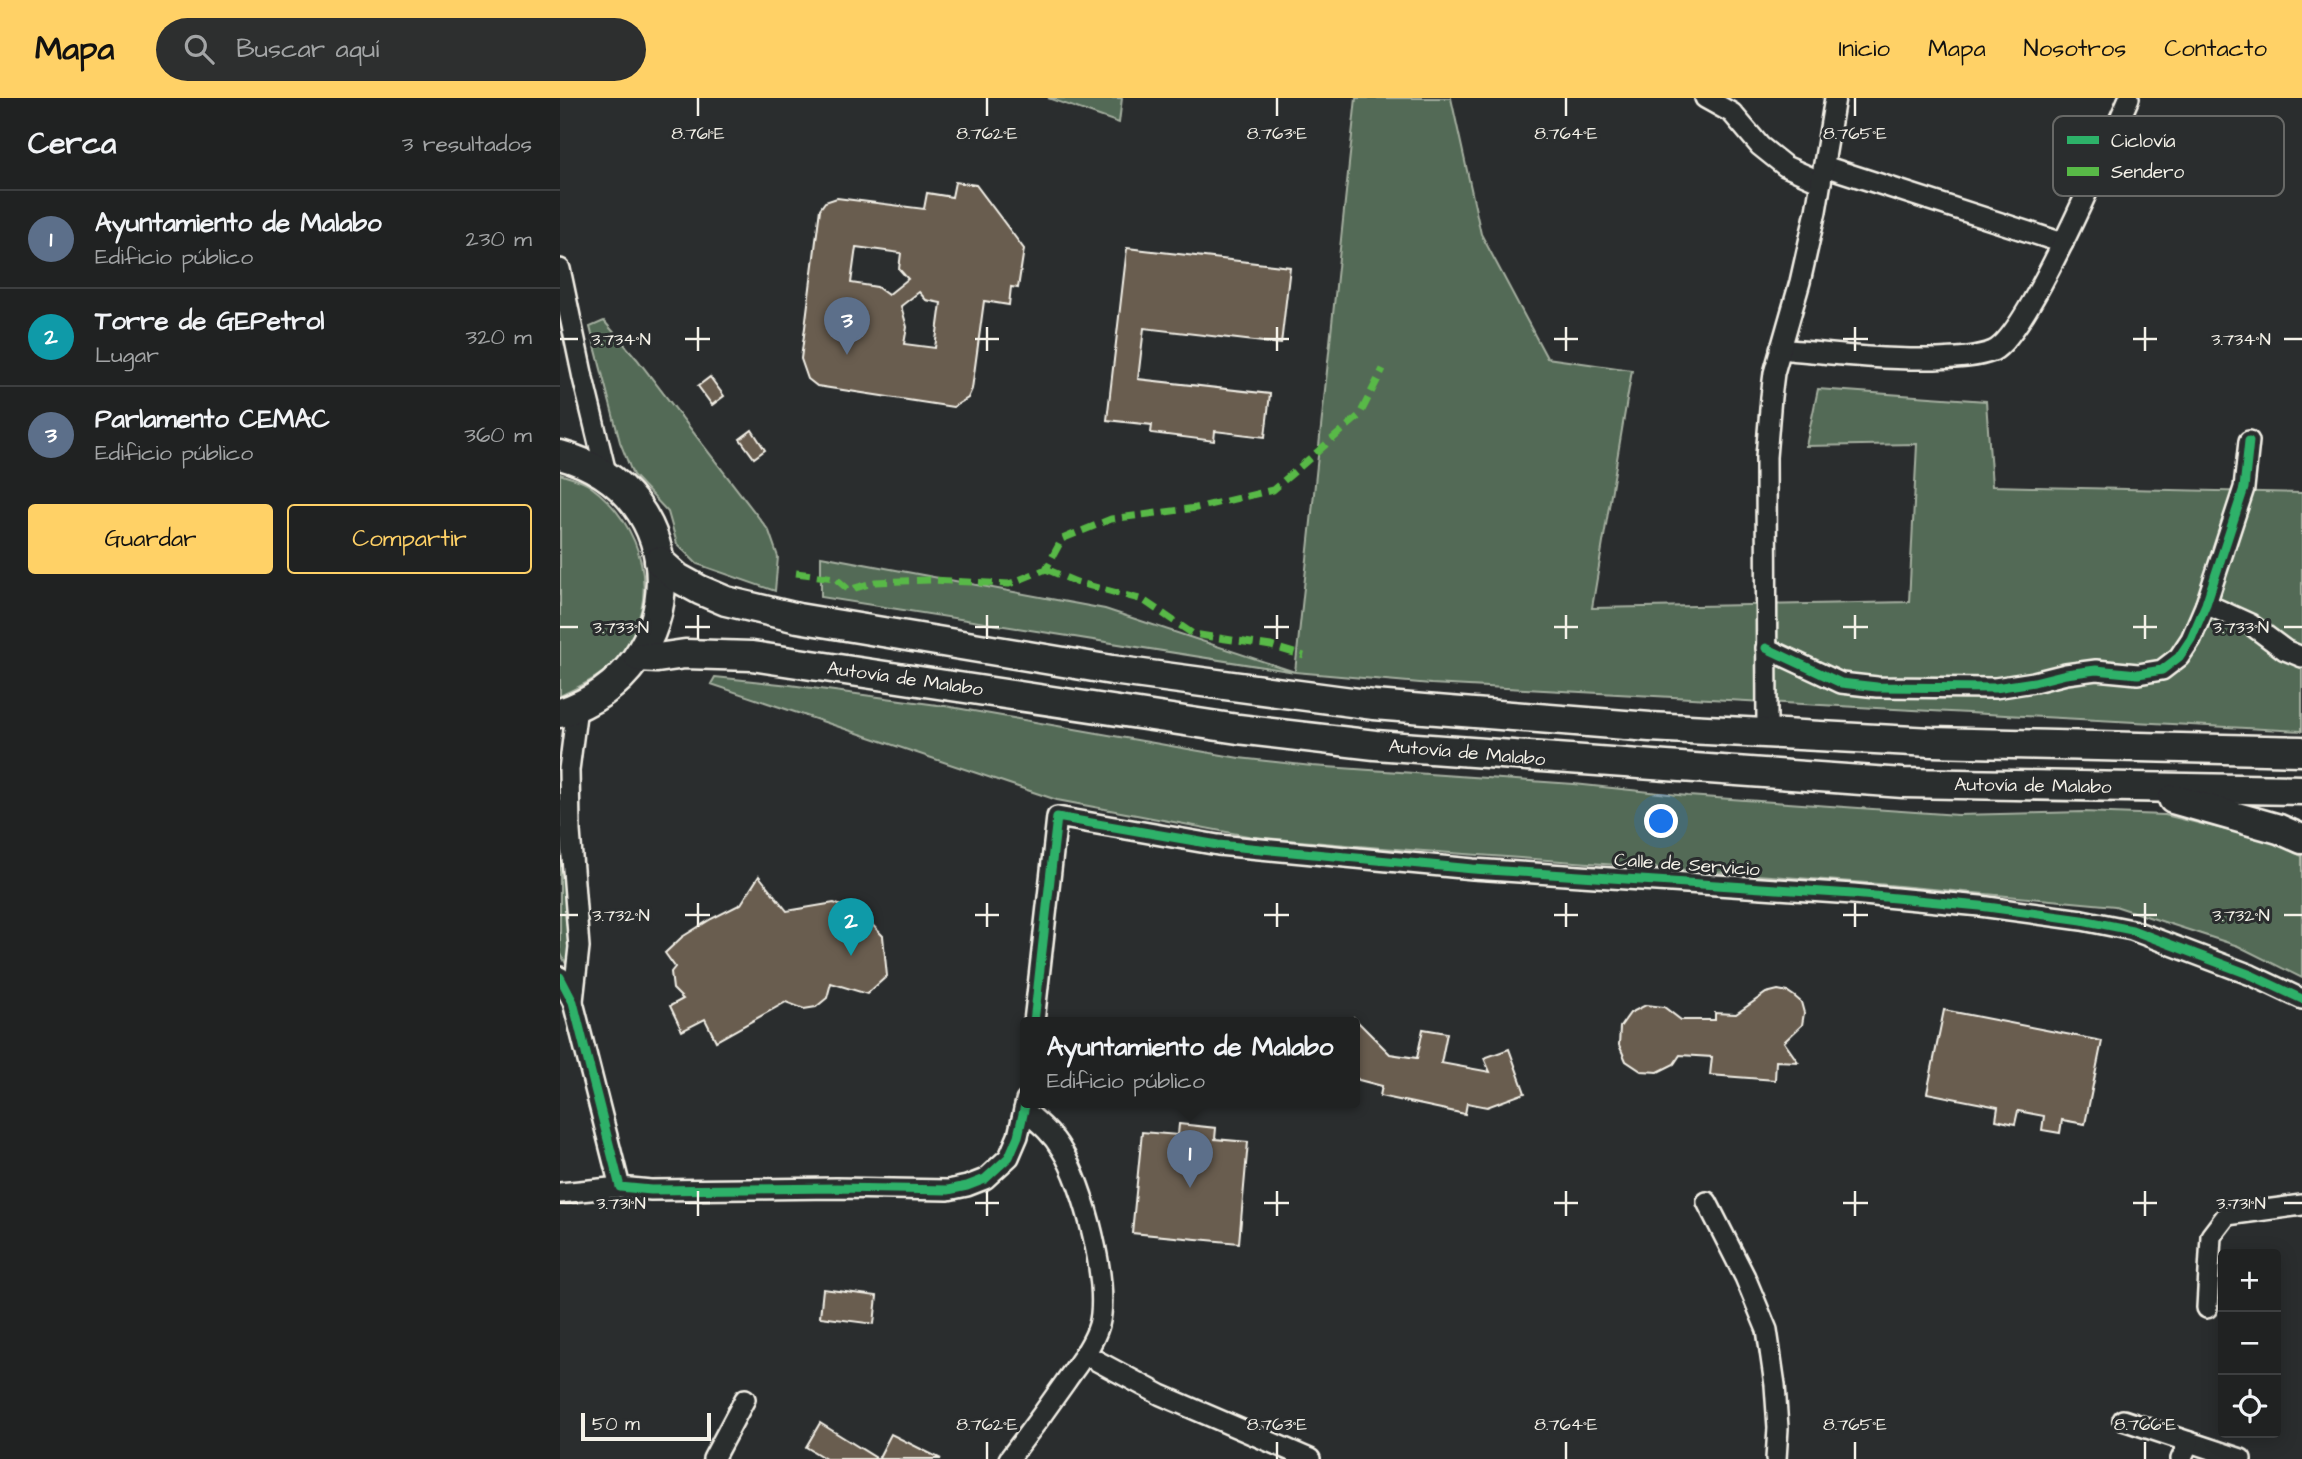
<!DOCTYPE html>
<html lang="es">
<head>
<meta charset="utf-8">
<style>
  :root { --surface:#202222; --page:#2d2f2f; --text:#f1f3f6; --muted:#a2a4a5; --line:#3d3f40; --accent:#ffd166 }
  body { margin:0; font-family:"Architects Daughter",sans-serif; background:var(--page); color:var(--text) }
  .controls { position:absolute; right:21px; bottom:21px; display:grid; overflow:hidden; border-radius:7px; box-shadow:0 4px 18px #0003 }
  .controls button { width:63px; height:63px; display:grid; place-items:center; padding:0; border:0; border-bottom:2px solid var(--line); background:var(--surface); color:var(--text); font:35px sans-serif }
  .scale { position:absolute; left:21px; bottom:18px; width:130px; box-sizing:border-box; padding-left:7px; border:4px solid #f4f1e8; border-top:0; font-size:19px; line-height:24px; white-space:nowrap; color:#f4f1e8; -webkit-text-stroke:5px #2a2d2e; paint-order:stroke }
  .you { position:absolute; left:1102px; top:724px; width:24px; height:24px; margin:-18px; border:5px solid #fff; border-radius:50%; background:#1a73e8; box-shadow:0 0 0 10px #1a73e833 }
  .badge { display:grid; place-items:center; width:46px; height:46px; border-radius:50%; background:var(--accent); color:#fff; font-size:23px; font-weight:700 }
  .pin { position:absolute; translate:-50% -58px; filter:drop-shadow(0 2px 4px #0008) }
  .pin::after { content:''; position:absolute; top:37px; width:24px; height:21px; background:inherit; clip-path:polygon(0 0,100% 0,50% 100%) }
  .popup { position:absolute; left:460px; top:919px; width:340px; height:91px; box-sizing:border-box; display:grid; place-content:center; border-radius:7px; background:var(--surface); filter:drop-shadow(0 2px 5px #0005); font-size:23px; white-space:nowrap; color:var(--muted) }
  .popup b { font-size:26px; color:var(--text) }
  .popup::after { content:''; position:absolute; left:50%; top:100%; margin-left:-14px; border:14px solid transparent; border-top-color:var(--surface) }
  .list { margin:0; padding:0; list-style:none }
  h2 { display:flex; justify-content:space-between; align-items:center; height:91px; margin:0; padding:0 28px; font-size:30px }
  h2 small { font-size:23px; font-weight:400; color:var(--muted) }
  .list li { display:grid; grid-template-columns:46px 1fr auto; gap:21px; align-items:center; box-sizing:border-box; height:98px; padding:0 28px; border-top:2px solid var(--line) }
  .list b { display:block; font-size:26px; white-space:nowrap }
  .list p { margin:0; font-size:23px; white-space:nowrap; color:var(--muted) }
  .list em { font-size:23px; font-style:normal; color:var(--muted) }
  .actions { display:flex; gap:14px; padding:21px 28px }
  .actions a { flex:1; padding:16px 0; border:2px solid var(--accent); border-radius:7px; text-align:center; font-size:24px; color:var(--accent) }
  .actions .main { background:var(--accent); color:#111 }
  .icon { flex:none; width:38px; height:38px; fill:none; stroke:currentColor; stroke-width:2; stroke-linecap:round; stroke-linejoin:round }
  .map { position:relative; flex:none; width:1742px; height:1361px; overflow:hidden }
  header { display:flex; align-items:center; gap:42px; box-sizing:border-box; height:98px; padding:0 35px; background:var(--accent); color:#111 }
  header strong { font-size:33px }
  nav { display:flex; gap:38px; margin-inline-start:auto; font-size:24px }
  .search { width:490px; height:63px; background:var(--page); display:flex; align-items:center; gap:18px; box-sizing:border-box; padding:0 24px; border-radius:38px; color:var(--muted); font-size:26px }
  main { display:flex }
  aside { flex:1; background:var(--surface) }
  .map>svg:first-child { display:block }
</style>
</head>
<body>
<header>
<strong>Mapa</strong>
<div class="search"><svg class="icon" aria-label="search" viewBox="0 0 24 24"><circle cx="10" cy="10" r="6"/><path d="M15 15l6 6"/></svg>Buscar aquí</div>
<nav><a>Inicio</a><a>Mapa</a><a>Nosotros</a><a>Contacto</a></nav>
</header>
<main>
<aside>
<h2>Cerca<small>3 resultados</small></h2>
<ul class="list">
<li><span class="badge" style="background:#5c6f8a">1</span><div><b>Ayuntamiento de Malabo</b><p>Edificio público</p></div><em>230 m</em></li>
<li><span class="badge" style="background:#0f9aa8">2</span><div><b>Torre de GEPetrol</b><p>Lugar</p></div><em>320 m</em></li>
<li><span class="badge" style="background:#5c6f8a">3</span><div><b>Parlamento CEMAC</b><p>Edificio público</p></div><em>360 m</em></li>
</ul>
<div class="actions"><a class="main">Guardar</a><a>Compartir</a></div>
</aside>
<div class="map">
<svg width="1742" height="1361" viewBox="0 0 1742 1361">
  <rect width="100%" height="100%" fill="#2a2d2e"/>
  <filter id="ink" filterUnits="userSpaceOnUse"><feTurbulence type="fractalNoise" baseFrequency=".0143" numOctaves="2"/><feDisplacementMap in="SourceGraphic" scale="14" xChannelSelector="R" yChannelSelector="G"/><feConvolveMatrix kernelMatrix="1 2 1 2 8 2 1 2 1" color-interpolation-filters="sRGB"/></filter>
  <g filter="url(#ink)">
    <g fill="#536a56" stroke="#a4ae9f" stroke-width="2">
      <polygon points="488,0 562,0 559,25"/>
      <polygon points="796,0 891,0 921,136 987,260 1072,272 1032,510 1349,504 1357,346 1246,348 1258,291 1426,303 1432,388 1742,395 1742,633 871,586 735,574 261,499 261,458 545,511 735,574"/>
      <polygon points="44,223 77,261 209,433 218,459 215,493 137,466 117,446 108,414 73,377 60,344 30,229"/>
      <path d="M0,376C10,380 22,382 30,388C84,427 102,500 62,555C46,577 23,587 0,598Z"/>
      <polygon points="155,579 230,587 385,608 679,660 752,668 1014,686 1128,698 1398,717 1523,714 1605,717 1708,742 1742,758 1742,880 1678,848 1555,808 1307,785 822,750 693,739 497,702 151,586"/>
      <polygon points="0,676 14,844 9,872 0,854"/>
    </g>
    <g fill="#695d50" stroke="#f4f1e8" stroke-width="2" fill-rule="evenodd">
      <path d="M395,84L416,87L464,151L458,190L451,189L449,207L424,203L412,291L408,300L393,309L257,288L248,281L241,261L260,111L265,104L277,100L364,111L367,95L392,99ZM296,149L341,155L339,171L348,181L328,197L317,189L291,185ZM359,194L366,202L381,205L375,250L344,246L347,229L341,208Z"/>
      <polygon points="567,150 730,169 721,246 584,230 578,281 710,296 705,339 655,333 654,343 591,335 592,327 547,322"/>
      <polygon points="150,279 164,298 152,307 138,288"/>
      <polygon points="192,332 205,352 194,360 180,341"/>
      <polygon points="199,778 227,813 274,805 302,816 323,838 327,878 307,896 271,885 267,900 256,909 244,911 226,904 156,943 145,921 122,933 110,908 123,901 113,891 111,874 115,869 105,855 122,839 151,821 181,806"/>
      <polygon points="1218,892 1228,894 1234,898 1241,904 1244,915 1242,927 1224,944 1238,964 1216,963 1215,982 1150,977 1152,959 1120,957 1114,966 1098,974 1081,973 1066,963 1059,947 1060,929 1070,915 1086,907 1104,909 1121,922 1155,922 1155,915 1176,916 1206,895"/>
      <polygon points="1384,912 1542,943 1525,1026 1502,1022 1500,1035 1482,1032 1484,1018 1458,1013 1455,1026 1436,1022 1438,1009 1367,995"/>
      <polygon points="794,920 830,956 857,960 863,931 887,935 881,965 930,974 924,960 949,951 965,995 927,1009 907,1005 905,1016 820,998 822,988 799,982 794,978"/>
      <polygon points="619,1026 656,1030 655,1041 688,1044 679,1145 572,1135 582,1034 618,1037"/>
      <polygon points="263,1191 317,1198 314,1226 260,1219"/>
      <polygon points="260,1325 318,1361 331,1336 381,1361 266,1361 246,1349"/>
    </g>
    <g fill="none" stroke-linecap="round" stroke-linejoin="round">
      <defs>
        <g id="minor">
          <polyline points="1145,0 1172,15 1200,48 1225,68 1261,84"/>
          <polyline points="1264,68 1503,145"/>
          <polyline points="0,171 23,280 47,379"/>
          <path d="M1220,251C1272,256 1323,262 1375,261C1394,260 1415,260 1433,253C1468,237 1550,43 1569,0"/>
          <polyline points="1646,506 1690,526 1725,552 1742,559"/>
          <polyline points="1206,550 1281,585 1317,589 1435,590 1474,584 1506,576 1536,572 1578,576 1602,572 1619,559 1631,541 1646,506 1684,390 1689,343"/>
          <polyline points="1207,635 1206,359 1211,299 1214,275 1240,184 1256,113 1275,0"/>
          <polyline points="0,879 13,904 60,1089 91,1092 277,1090 388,1092 407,1088 425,1081 449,1059 458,1038 466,1003"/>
          <polyline points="13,903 19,849 10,733 9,672 17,609"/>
          <polyline points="474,924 497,719 658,747 913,771 1293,796 1420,808 1522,822 1572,832 1691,877 1742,901"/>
          <polyline points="0,1095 60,1089"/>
          <polyline points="1147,1104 1185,1179 1207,1232 1215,1287 1218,1330 1216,1361"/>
          <polyline points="1647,1210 1651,1138 1667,1117 1742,1107"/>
          <polyline points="524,1256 601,1297 750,1361"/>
          <polyline points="1563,1322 1681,1361"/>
          <polyline points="153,1361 185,1301"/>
          <path d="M449,1361C469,1335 488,1309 506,1283C518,1266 533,1247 539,1227C550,1186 524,1086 501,1051C492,1035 478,1024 464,1012"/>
          <polyline points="1621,1361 1629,1344"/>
        </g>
        <g id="highway">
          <path d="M0,357C135,393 134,572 0,615"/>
          <polyline points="99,463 118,480 140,492 166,503 238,520 552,572 814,607 1090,629 1372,644 1742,653"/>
          <polyline points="79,559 97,560 125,556 192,558 678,631 815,647 1343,685 1742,692"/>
          <polyline points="1613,701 1719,731 1742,741"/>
        </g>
      </defs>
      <use href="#minor" stroke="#f4f1e8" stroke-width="24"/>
      <use href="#highway" stroke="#f4f1e8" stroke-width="33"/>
      <use href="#minor" stroke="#2a2d2e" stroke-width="19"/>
      <use href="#highway" stroke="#2a2d2e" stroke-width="28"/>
      <g stroke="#58b947" stroke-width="7" stroke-dasharray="14 7" stroke-linecap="butt">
        <polyline points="486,471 516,484 583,502 633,536 711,548 744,558"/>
        <polyline points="236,475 275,480 289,492 315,484 370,482 449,486 486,471 502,441 551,421 636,410 713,392 799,318 823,271"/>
      </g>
      <defs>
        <g id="cycleway">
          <polyline points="1206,550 1281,585 1317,589 1435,590 1474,584 1506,576 1536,572 1578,576 1602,572 1619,559 1631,541 1646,506 1684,390 1689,343"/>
          <polyline points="0,879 13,904 60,1089 91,1092 277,1090 388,1092 407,1088 425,1081 449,1059 458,1038 466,1003"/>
          <polyline points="474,924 497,719 658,747 913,771 1293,796 1420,808 1522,822 1572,832 1691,877 1742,901"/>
        </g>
      </defs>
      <use href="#cycleway" stroke="#2a2d2e" stroke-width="13"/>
      <use href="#cycleway" stroke="#2db169" stroke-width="9"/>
    </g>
  </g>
  <path fill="none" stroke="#f4f1e8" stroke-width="2.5" d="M138,0V18M427,0V18M717,0V18M1006,0V18M1295,0V18M138,229V253M427,229V253M717,229V253M1006,229V253M1295,229V253M1585,229V253M0,241H18M125,241H150M415,241H439M704,241H729M994,241H1018M1283,241H1308M1573,241H1597M1724,241H1742M138,517V541M427,517V541M717,517V541M1006,517V541M1295,517V541M1585,517V541M0,529H18M125,529H150M415,529H439M704,529H729M994,529H1018M1283,529H1308M1573,529H1597M1724,529H1742M138,805V829M427,805V829M717,805V829M1006,805V829M1295,805V829M1585,805V829M0,817H18M125,817H150M415,817H439M704,817H729M994,817H1018M1283,817H1308M1573,817H1597M1724,817H1742M138,1093V1118M427,1093V1118M717,1093V1118M1006,1093V1118M1295,1093V1118M1585,1093V1118M0,1105H18M125,1105H150M415,1105H439M704,1105H729M994,1105H1018M1283,1105H1308M1573,1105H1597M1724,1105H1742M427,1344V1361M717,1344V1361M1006,1344V1361M1295,1344V1361M1585,1344V1361"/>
  <g text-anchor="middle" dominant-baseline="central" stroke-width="6" stroke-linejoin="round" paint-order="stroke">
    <g font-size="19" fill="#f4f1e8" stroke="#2a2d2e">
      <text transform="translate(345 581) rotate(8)">Autovía de Malabo</text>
      <text transform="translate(907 655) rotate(5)">Autovía de Malabo</text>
      <text transform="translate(1473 688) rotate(1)">Autovía de Malabo</text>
      <text transform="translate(1127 767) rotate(4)">Calle de Servicio</text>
    </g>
  </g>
  <rect x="1493" y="18" width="231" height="80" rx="10" fill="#2a2d2e" stroke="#676866" stroke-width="2"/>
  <rect x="1507" y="38" width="32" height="8" fill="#2db169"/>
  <rect x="1507" y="69" width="32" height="9" fill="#58b947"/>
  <g font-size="19" fill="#f4f1e8">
    <text x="1551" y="49">Ciclovía</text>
    <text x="1551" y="80">Sendero</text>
  </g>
  <g font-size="18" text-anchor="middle" fill="#f4f1e8" stroke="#2a2d2e" stroke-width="6" stroke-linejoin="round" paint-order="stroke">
    <text x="138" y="41">8.761°E</text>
    <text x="427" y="41">8.762°E</text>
    <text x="717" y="41">8.763°E</text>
    <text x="1006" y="41">8.764°E</text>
    <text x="1295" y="41">8.765°E</text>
    <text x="61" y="247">3.734°N</text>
    <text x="1681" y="247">3.734°N</text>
    <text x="61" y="535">3.733°N</text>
    <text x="1681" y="535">3.733°N</text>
    <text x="61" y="823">3.732°N</text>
    <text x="1681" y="823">3.732°N</text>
    <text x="61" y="1111">3.731°N</text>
    <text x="1681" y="1111">3.731°N</text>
    <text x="427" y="1332">8.762°E</text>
    <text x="717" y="1332">8.763°E</text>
    <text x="1006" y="1332">8.764°E</text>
    <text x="1295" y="1332">8.765°E</text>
    <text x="1585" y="1332">8.766°E</text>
  </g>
</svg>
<div class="controls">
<button>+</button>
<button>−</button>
<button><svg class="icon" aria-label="locate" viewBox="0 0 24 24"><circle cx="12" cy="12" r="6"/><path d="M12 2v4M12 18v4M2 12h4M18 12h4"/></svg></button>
</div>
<div class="scale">50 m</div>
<div class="you"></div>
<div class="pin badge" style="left:630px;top:1090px;background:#5c6f8a">1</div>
<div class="popup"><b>Ayuntamiento de Malabo</b>Edificio público</div>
<div class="pin badge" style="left:291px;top:858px;background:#0f9aa8">2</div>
<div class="pin badge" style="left:287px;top:257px;background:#5c6f8a">3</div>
</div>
</main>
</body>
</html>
